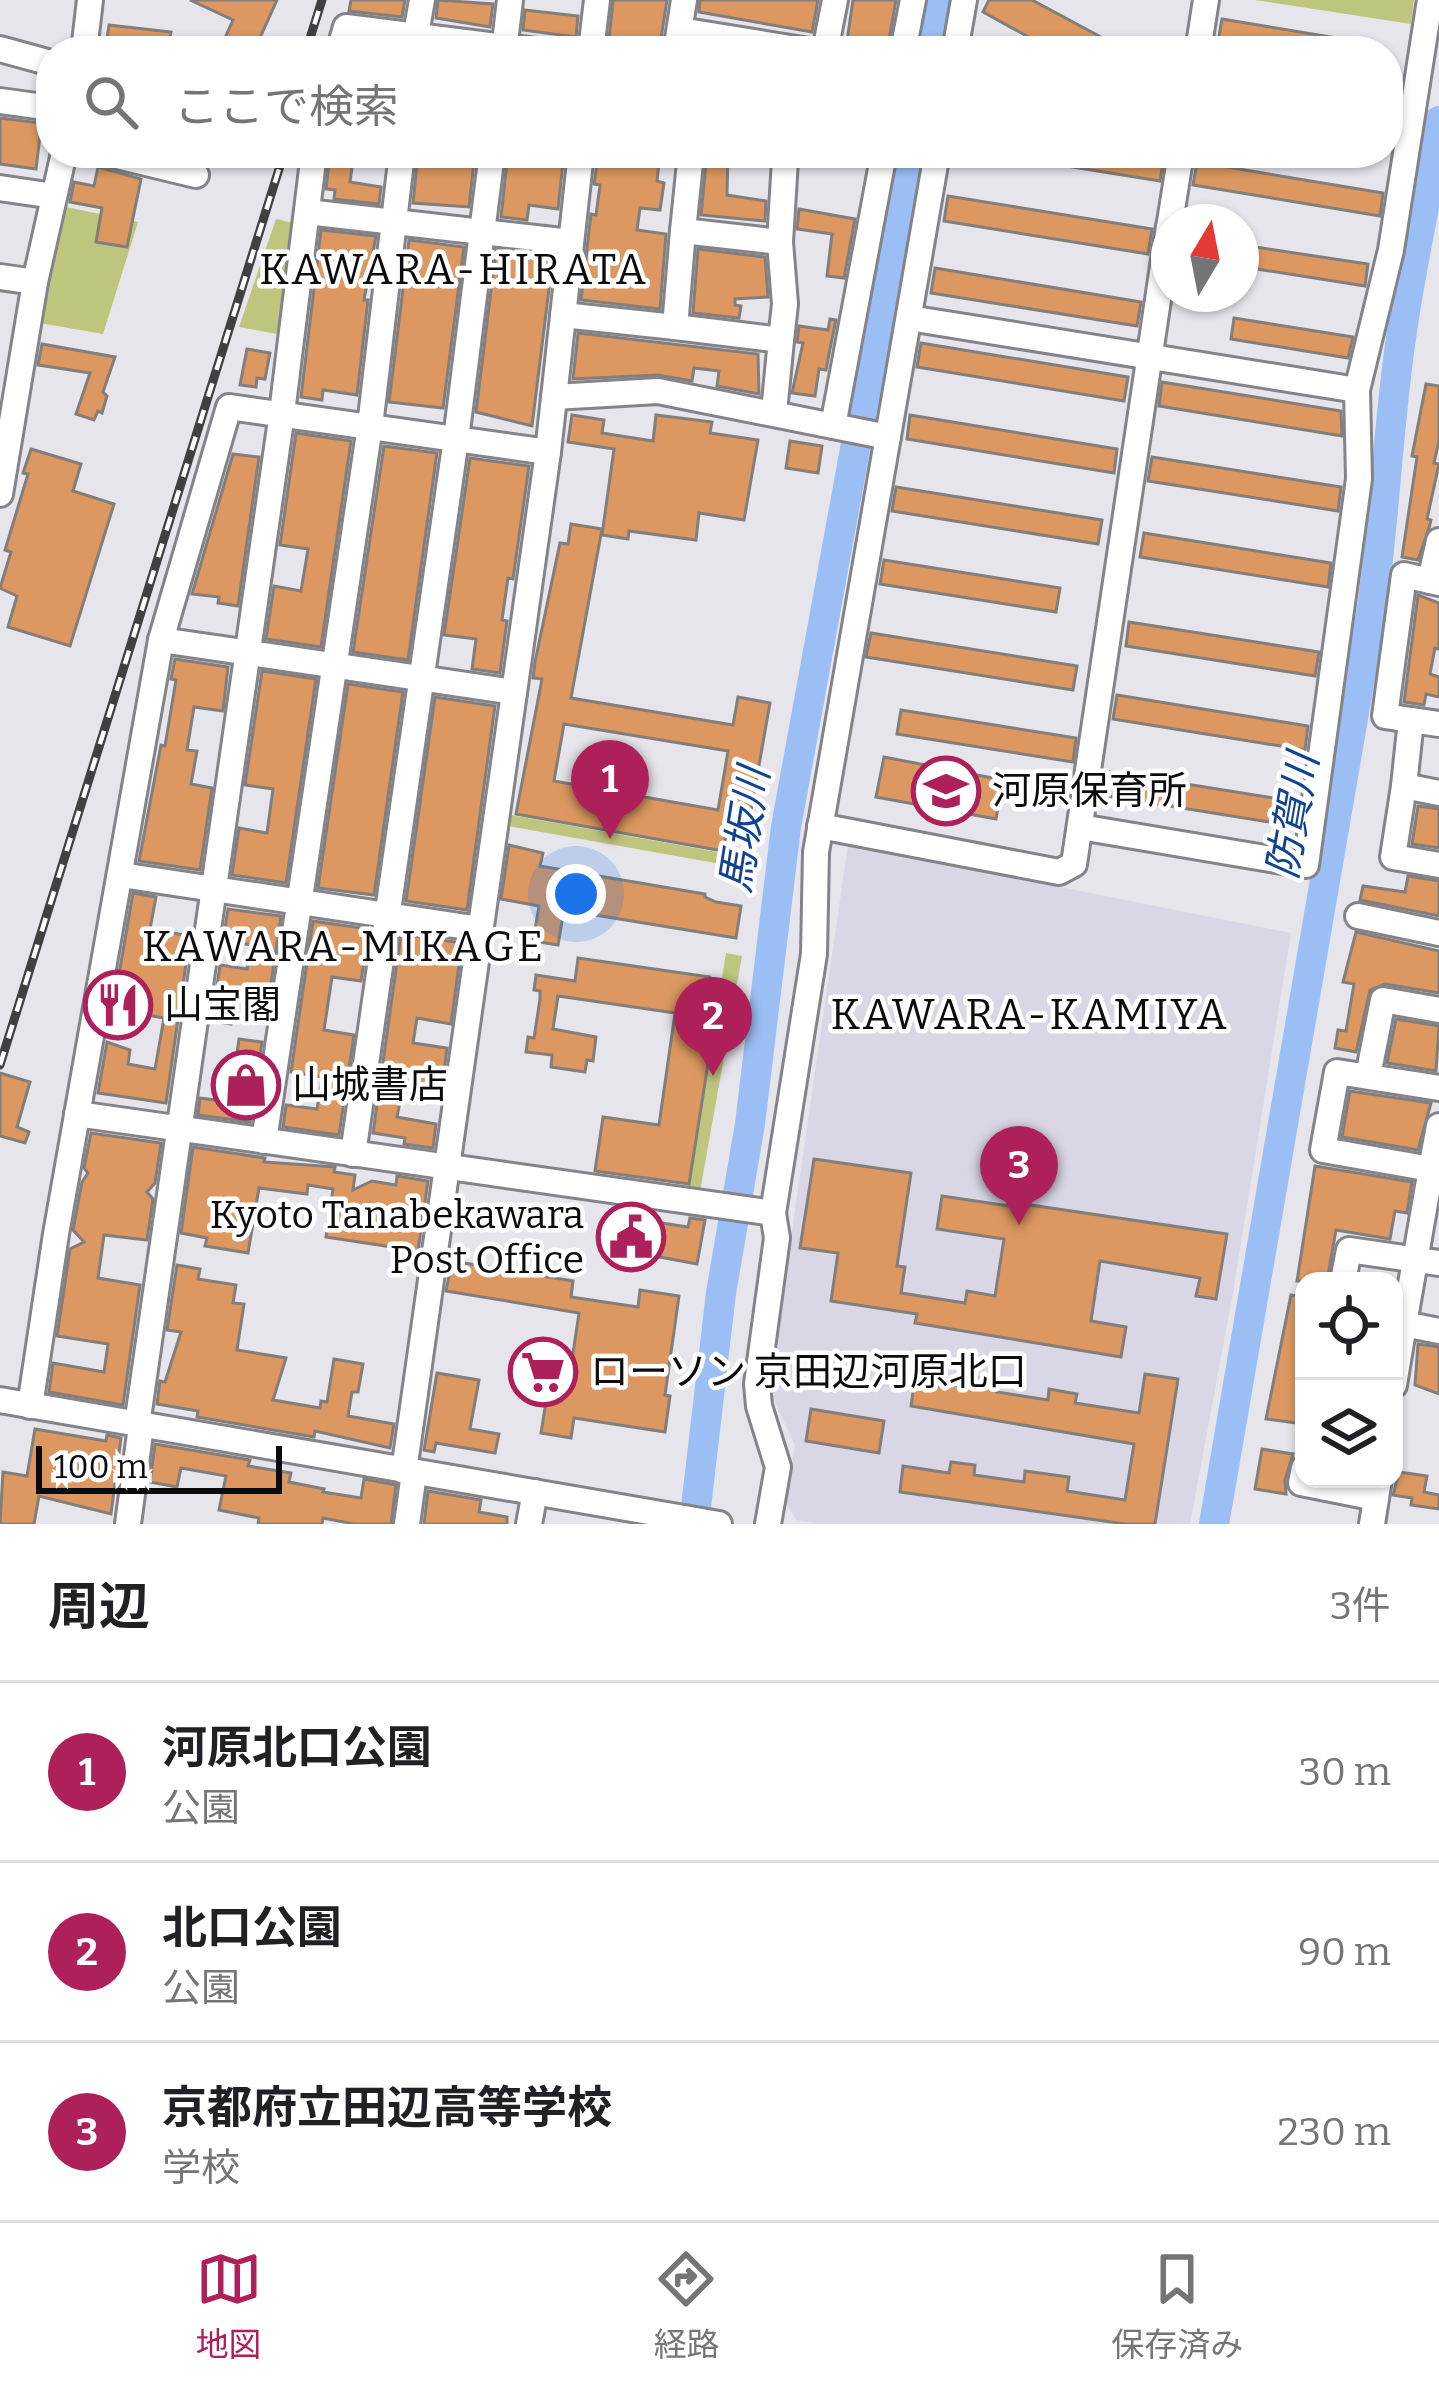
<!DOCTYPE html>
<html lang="ja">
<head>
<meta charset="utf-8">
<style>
  :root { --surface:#fff; --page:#f6f6f6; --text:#202124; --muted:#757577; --line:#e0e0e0; --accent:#ae205a }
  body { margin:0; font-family:Bitter,"Noto Sans JP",serif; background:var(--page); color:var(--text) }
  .controls { position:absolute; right:36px; bottom:36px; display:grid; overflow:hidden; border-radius:24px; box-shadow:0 3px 9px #0004 }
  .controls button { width:108px; height:108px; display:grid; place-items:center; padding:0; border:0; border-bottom:3px solid var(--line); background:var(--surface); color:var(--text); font:60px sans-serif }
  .compass { position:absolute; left:1151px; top:204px; width:108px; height:108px; border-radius:50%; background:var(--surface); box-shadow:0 3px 9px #0004; rotate:10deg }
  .scale { position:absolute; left:36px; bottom:30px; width:246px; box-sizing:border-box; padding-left:12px; border:6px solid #0c0c0e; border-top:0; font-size:33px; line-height:42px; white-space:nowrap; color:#0c0c0e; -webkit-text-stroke:9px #fff; paint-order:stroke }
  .you { position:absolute; left:576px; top:894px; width:42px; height:42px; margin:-30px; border:9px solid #fff; border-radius:50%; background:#1a73e8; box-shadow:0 0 0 18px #1a73e833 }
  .badge { display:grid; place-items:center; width:78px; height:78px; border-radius:50%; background:var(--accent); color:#fff; font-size:39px; font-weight:700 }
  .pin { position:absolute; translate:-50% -99px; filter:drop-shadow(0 3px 6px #0008) }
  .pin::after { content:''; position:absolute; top:63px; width:42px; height:36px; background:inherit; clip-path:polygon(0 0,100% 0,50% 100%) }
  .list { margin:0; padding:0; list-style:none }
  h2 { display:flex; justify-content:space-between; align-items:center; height:156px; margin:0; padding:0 48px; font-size:51px }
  h2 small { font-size:39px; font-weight:400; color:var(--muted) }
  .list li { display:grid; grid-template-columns:78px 1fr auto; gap:36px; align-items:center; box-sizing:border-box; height:180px; padding:0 48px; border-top:3px solid var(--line) }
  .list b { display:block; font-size:45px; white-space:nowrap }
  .list p { margin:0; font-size:39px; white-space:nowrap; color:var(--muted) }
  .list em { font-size:39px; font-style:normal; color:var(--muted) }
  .icon { flex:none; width:66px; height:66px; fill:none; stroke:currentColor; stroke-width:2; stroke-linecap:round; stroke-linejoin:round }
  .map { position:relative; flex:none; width:1439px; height:1524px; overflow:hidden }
  .search { position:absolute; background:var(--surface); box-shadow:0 3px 9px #0004; left:36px; right:36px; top:36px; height:132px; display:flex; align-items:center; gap:30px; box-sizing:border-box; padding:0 42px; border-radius:48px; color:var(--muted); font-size:45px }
  .sheet { height:696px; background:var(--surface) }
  nav { display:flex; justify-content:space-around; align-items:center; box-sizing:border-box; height:168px; border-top:3px solid var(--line); background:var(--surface); font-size:33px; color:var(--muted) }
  nav a { display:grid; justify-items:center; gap:6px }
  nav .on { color:var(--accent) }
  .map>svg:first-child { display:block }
</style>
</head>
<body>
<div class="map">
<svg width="1439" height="1524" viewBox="0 0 1439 1524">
  <rect width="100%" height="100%" fill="#e5e5eb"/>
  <polygon fill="#d9d7e5" points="848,845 1291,933 1233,1293 1190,1524 819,1524 796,1520 786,1502 795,1445 769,1389"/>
  <g fill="#bec57d">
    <polygon points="1255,0 1414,0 1411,24"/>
    <polygon points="66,207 138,222 103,334 40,323"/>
    <polygon points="276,219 297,224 283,335 239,327"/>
    <polygon points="499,813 723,853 721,864 497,824"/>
    <polygon points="726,953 742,956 699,1197 687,1196"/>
  </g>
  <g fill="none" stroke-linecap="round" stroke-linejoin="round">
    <g stroke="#9bbef5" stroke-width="30">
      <polyline points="927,51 937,0"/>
      <polyline points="694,1524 721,1293 750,1124 786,827 909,153"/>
      <path d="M1214,1524L1372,608C1385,516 1388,423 1402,331C1412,260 1429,191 1439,121"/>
    </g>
  </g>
  <g fill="#dc9860" stroke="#837e7a" stroke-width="3" fill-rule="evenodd">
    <polygon points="190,0 277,0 254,51 219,51 233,20"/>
    <polygon points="351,0 405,0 402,17 349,11"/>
    <polygon points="438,0 493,4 490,27 436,18"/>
    <polygon points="613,0 667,0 659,51 615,47 616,40 609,39"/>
    <polygon points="700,0 818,0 812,32 699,12"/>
    <polygon points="853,0 896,0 887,51 869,51 870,46 847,41"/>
    <polygon points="989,0 1032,0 1127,51 1054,51 983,12"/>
    <polygon points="525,10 578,16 576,37 523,30"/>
    <polygon points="1222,19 1373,44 1372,51 1274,51 1218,42"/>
    <polygon points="109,25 171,32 168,49 149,46 148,51 133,51 106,45"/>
    <polygon points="0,118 48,124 46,137 40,136 36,169 0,164"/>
    <polygon points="330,153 354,153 350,182 381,187 379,204 334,199 335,190 326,189"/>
    <polygon points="418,153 475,153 469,207 413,203"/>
    <polygon points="508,153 564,153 558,209 529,205 527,220 501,217"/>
    <polygon points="605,153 660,153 657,181 664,183 660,210 640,208 637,230 666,234 660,309 581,300 591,214 596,215 600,185 594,184 597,164 603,165"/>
    <polygon points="707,153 728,153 727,195 766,201 765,221 701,215"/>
    <polygon points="1030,153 1138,153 1164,157 1160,181 1029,160"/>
    <polygon points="1197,162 1383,193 1380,216 1193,185"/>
    <polygon points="98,167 141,179 127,247 96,242 102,208 70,202 74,182 94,186"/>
    <polygon points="948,196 1152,229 1148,254 944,221"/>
    <polygon points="799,209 855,219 844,278 827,276 832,234 797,229"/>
    <polygon points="321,230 376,236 364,300 368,300 357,395 323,390 322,400 301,397"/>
    <polygon points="409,240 464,247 443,408 389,402"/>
    <polygon points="1248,246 1368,264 1365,286 1244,267"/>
    <polygon points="698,249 765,257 768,297 735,299 735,305 741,306 739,318 693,313"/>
    <polygon points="496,250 553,257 532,426 476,412"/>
    <polygon points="935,268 1141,302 1137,326 931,293"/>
    <polygon points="1234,318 1353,337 1348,358 1231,339"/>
    <polygon points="830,319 836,320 831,344 826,370 819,369 815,396 792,393 803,343 797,342 799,326 828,330"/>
    <polygon points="578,333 758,354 759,394 717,386 719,371 694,368 692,381 658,375 573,379"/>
    <polygon points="921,343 1128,377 1124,401 917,367"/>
    <polygon points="42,344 115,357 103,392 107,396 102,413 98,411 94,420 76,414 90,373 38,365"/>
    <polygon points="247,349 270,353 265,379 257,378 256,387 240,385"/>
    <polygon points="1162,382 1341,411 1342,436 1159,406"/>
    <polygon points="1426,384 1439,386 1439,441 1434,463 1439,464 1427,519 1431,520 1429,528 1418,560 1402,557 1417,457 1412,456"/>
    <polygon points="572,415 604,420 602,433 653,441 656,415 712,422 710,433 758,440 744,520 699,513 696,540 629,531 628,539 602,535 614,449 568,442"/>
    <polygon points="910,415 1117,449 1114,473 907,439"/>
    <polygon points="296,433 351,441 321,647 266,639 274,586 301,591 308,549 280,545"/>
    <polygon points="790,441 822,446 818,473 786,468"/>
    <polygon points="384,446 437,453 408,660 353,652"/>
    <polygon points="31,449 81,464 73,491 114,504 70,646 8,627 17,596 0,588 11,552 5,550 28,474 23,473"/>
    <polygon points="233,454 259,457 238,606 218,603 219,597 192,594"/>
    <polygon points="1152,457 1341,487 1338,511 1148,481"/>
    <polygon points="470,458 529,466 513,579 508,578 502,620 507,621 500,673 472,669 476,639 444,635"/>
    <polygon points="896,487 1102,520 1098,544 892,511"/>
    <path d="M571,524L602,529L571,698L733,725L738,697L770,703L747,833L727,830L723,851L516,814L542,679L533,678L535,662L560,543L568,544ZM564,724L728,751L718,810L554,781Z"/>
    <polygon points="1144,533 1331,563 1328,587 1140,557"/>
    <polygon points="884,560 1060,588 1056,612 880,584"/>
    <polygon points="1418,595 1439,603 1439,649 1435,648 1430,674 1439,677 1439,697 1426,694 1424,705 1404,702"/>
    <polygon points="1129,622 1319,652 1315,676 1126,646"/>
    <polygon points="871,633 1077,666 1073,690 866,657"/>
    <polygon points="175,659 228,667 223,711 194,707 187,750 197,751 191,784 212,788 200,870 139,861 161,745 165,746 176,680 171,679"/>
    <polygon points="262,671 316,679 286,883 232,875 239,828 267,833 273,789 245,785"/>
    <polygon points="348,684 403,692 374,895 318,888"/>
    <polygon points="1117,695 1308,726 1305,750 1113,719"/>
    <polygon points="435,697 495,706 467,910 406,901"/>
    <polygon points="901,710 1076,738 1073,762 897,734"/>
    <polygon points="884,757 1003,780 996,819 876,797"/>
    <polygon points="1105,771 1298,802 1294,826 1101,795"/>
    <polygon points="1418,806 1439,809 1439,848 1412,844"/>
    <polygon points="509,845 543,853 540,866 705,894 705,897 716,902 741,906 736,938 564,910 558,945 533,941 539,906 501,899"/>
    <polygon points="1408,876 1439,881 1439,916 1360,900 1363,886 1405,892"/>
    <polygon points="133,893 156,897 150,929 190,936 166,1103 98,1093 107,1042 130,1050 128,1064 155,1069 164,1018 113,1009"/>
    <polygon points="228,909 281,916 268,1004 235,999 231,1024 212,1021 220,965 247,969 251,945 223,940"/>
    <polygon points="313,921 369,929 361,981 332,977 324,1030 354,1035 339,1135 283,1127 286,1105 317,1109 322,1077 291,1072"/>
    <polygon points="1356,932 1439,951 1439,993 1385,984 1370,990 1356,1052 1335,1048 1338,1030 1346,1031 1354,984 1343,982"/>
    <polygon points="401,934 462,943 451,1024 417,1018 413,1043 447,1048 442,1088 404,1081 397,1117 436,1124 433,1148 404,1144 405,1138 373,1133"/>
    <polygon points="578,958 710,977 708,992 719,994 689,1184 595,1171 603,1117 659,1125 675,1013 558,996 553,1029 596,1037 593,1061 587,1060 585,1072 551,1067 552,1055 526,1052 528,1037 534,1038 540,999 540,991 534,990 536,975 575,981"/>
    <polygon points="1396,1019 1439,1026 1436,1071 1387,1063"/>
    <polygon points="239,1039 262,1042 250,1122 198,1115 200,1098 230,1102"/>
    <polygon points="0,1073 30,1082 17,1127 29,1132 25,1143 0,1136"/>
    <polygon points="1350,1091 1431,1103 1418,1150 1342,1137"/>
    <polygon points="91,1133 161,1143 155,1183 147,1192 153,1199 147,1240 104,1235 98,1278 140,1285 123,1405 49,1392 53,1363 104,1372 108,1344 57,1336 70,1249 84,1242 73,1230 82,1182 88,1173 84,1168"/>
    <polygon points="193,1147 265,1158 264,1162 335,1167 334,1172 355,1175 353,1190 372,1181 396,1185 397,1176 428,1181 418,1251 326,1237 333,1189 308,1185 307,1194 259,1188 248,1253 205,1246 207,1238 181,1233"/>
    <polygon points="814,1159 911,1173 897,1266 905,1267 901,1293 965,1303 967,1291 995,1296 1004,1239 937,1229 942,1196 1009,1206 1010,1202 1227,1234 1216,1299 1196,1296 1200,1278 1100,1261 1091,1321 1126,1327 1121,1357 915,1323 917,1314 831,1301 838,1253 800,1248"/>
    <polygon points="1315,1166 1412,1182 1407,1213 1395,1211 1390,1239 1336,1230 1327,1281 1297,1281"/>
    <polygon points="690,1218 705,1220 697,1264 649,1255 655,1222 688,1227"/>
    <polygon points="452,1261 573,1281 571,1297 638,1307 640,1290 679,1296 665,1395 670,1396 665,1432 574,1418 571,1438 541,1433 548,1389 519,1385 523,1354 572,1360 579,1313 446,1291"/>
    <polygon points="177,1265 200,1269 198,1279 236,1285 233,1303 244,1304 237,1350 286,1358 273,1400 320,1408 321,1401 327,1402 334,1359 363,1364 358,1392 352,1392 348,1416 394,1424 390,1448 315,1431 314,1437 197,1417 198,1411 157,1404 160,1381 165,1382 181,1332 167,1330"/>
    <polygon points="1291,1295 1304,1297 1304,1377 1297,1423 1266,1419"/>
    <polygon points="1418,1344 1439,1347 1439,1394 1415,1385"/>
    <polygon points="437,1373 479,1380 470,1429 499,1434 495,1453 436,1443 434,1452 424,1450"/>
    <polygon points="962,1374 999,1381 997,1392 1048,1400 1049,1389 1077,1394 1075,1403 1139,1413 1145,1374 1178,1379 1155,1524 1125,1524 900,1492 903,1466 949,1473 951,1462 975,1465 974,1475 1024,1482 1025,1471 1069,1477 1067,1491 1125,1500 1134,1444 911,1406 915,1379 960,1386"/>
    <polygon points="811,1409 884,1421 879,1453 806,1441"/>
    <polygon points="35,1429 106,1441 107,1435 121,1438 111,1514 39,1496 34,1524 0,1524 3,1472 27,1476"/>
    <polygon points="155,1444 250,1460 248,1466 291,1473 289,1482 324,1489 323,1492 361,1498 364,1479 396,1485 391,1524 354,1524 323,1518 322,1524 258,1524 259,1518 219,1510 226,1476 181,1468 177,1487 150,1482"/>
    <polygon points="1262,1449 1293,1454 1285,1480 1286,1494 1255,1489"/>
    <polygon points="1399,1472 1427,1476 1424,1492 1439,1495 1439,1509 1411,1505 1412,1498 1393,1495"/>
    <polygon points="428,1491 481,1500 479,1512 507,1517 507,1524 424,1524"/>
  </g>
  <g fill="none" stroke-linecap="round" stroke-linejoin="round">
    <defs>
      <g id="minor">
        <polyline points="680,30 809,51"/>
        <polyline points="0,49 51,63"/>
        <polyline points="84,51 90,0"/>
        <polyline points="339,51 346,27 536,51"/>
        <polyline points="413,51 422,0"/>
        <polyline points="504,51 510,0"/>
        <polyline points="591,51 597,0"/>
        <polyline points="676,51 684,0"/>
        <polyline points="825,51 835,0"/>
        <polyline points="903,51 913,0"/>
        <polyline points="955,51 964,0"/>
        <polyline points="1198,51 1206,0"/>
        <polyline points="0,101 51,108"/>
        <polyline points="105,153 196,175"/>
        <polyline points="691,153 683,231 780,242"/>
        <polyline points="780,153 785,160 780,242 785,304 781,340"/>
        <polyline points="0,188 54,196"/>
        <polyline points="307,212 571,242"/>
        <polyline points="1170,222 1181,153"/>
        <polyline points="0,277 35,282"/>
        <polyline points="563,315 675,327 683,231"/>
        <polyline points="909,318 1357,390"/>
        <polyline points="675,327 781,340 774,412"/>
        <polyline points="554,397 658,391 888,437"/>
        <polyline points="833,426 884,153"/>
        <polyline points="0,494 35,282 64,153"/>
        <polyline points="1430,581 1439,541"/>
        <polyline points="161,640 514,692"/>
        <polyline points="1411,720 1385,716 1404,575 1439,583"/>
        <polyline points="1439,724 1411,720 1404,786 1439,793"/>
        <polyline points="1404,786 1393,857 1439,865"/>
        <polyline points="820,826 1059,872 1074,864 1169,226"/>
        <polyline points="1080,827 1306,865 1359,479 1357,390 1391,250 1430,0"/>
        <polyline points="121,875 480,929"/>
        <polyline points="1358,916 1439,933"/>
        <polyline points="1368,1076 1383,1000 1439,1010"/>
        <polyline points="77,1114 773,1213"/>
        <polyline points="264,1141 370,426 402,153"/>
        <polyline points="353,1154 456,439 492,153"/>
        <polyline points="1431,1169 1439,1126"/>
        <polyline points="1343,1281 1349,1250 1439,1263"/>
        <polyline points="1404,1324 1431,1169 1323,1150 1337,1072 1439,1088"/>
        <polyline points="1394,1385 1404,1324 1439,1331"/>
        <polyline points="0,1400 719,1524"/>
        <polyline points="30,1406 56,1234 161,640 229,407 548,452"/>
        <polyline points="137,1425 282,413 314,153"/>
        <polyline points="1304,1468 1301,1483 1376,1498"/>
        <polyline points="404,1471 548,452 581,153"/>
        <polyline points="128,1524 141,1426"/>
        <polyline points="407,1524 414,1473"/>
        <polyline points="529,1524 535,1492"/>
        <polyline points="768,1524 778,1467 759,1406 757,1384 777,1238 773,1213 814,954 816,852 937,153"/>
        <polyline points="1372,1524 1379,1479"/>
      </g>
    </defs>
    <use href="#minor" stroke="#838389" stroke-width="30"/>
    <use href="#minor" stroke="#fff" stroke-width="24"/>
    <defs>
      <g id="rail">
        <polyline points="306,51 322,0"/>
        <polyline points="0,1065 284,153"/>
      </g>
    </defs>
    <use href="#rail" stroke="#404043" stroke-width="9"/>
    <use href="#rail" stroke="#fff" stroke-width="4.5" stroke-dasharray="14" stroke-linecap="butt"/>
  </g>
  <defs>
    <symbol id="school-ring" viewBox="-11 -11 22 22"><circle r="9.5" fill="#fff" stroke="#ae205a" stroke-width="1.5"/><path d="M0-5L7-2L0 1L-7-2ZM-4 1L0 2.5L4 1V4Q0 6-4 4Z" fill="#ae205a"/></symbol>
    <symbol id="restaurant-ring" viewBox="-11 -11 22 22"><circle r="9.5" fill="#fff" stroke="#ae205a" stroke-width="1.5"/><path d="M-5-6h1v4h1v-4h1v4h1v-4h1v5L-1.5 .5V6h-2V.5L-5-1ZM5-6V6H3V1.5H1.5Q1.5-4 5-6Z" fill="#ae205a"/></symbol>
    <symbol id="shop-ring" viewBox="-11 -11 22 22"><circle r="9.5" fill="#fff" stroke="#ae205a" stroke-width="1.5"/><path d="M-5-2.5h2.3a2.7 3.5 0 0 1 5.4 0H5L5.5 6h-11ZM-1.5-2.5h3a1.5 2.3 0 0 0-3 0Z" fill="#ae205a"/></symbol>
    <symbol id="civic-ring" viewBox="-11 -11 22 22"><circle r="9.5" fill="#fff" stroke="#ae205a" stroke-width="1.5"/><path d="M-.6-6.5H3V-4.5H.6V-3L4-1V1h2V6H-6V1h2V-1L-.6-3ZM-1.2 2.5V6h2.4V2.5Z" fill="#ae205a"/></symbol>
    <symbol id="supermarket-ring" viewBox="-11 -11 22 22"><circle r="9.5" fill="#fff" stroke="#ae205a" stroke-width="1.5"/><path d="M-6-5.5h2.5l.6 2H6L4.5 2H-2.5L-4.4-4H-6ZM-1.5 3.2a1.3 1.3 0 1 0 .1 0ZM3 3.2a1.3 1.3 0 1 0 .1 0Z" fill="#ae205a"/></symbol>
  </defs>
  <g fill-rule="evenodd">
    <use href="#school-ring" x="908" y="753" width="76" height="76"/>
    <use href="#restaurant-ring" x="80" y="967" width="76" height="76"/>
    <use href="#shop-ring" x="208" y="1047" width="76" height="76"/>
    <use href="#civic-ring" x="593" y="1199" width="76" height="76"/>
    <use href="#supermarket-ring" x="505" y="1334" width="76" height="76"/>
  </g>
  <g text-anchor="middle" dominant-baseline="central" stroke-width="9" stroke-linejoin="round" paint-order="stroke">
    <g font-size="39" fill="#0c0c0e" stroke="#fff" text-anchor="start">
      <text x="992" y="791">河原保育所</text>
      <text x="164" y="1005">山宝閣</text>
      <text x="292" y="1085">山城書店</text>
      <text x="584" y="1215" text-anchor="end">Kyoto Tanabekawara<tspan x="584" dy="45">Post Office</tspan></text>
      <text x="590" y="1372">ローソン 京田辺河原北口</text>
    </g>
    <g font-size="42" letter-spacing="3" fill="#0c0c0e" stroke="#fff">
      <text x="454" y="270">KAWARA-HIRATA</text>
      <text x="344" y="947">KAWARA-MIKAGE</text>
      <text x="1030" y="1015">KAWARA-KAMIYA</text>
    </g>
    <g font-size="42" font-style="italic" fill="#104391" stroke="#fff">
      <text transform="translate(1293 816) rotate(-80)">防賀川</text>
      <text transform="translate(745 830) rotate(-81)">馬坂川</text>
    </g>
  </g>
</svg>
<div class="controls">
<button><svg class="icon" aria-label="locate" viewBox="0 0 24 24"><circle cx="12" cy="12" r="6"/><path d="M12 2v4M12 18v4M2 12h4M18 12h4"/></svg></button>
<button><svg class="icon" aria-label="layers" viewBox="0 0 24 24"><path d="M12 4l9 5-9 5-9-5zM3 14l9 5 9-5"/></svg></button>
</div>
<svg class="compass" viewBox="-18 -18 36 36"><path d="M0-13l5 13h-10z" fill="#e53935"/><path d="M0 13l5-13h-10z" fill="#757577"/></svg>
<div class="scale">100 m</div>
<div class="you"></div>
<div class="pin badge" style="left:610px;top:839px">1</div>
<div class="pin badge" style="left:713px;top:1076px">2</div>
<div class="pin badge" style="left:1019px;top:1225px">3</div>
<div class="search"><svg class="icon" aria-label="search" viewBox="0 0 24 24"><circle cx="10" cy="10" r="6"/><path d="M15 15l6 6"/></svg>ここで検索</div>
</div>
<section class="sheet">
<h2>周辺<small>3件</small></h2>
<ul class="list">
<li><span class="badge">1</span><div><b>河原北口公園</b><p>公園</p></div><em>30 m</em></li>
<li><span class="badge">2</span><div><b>北口公園</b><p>公園</p></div><em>90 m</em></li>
<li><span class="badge">3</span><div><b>京都府立田辺高等学校</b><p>学校</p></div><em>230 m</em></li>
</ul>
</section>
<nav>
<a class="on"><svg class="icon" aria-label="map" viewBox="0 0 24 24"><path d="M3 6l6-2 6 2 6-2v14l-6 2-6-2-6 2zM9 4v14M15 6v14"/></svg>地図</a>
<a><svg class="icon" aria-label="directions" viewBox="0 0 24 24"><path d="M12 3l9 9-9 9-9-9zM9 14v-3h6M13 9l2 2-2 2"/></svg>経路</a>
<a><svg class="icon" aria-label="saved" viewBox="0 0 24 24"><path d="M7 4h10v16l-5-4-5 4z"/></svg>保存済み</a>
</nav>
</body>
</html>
